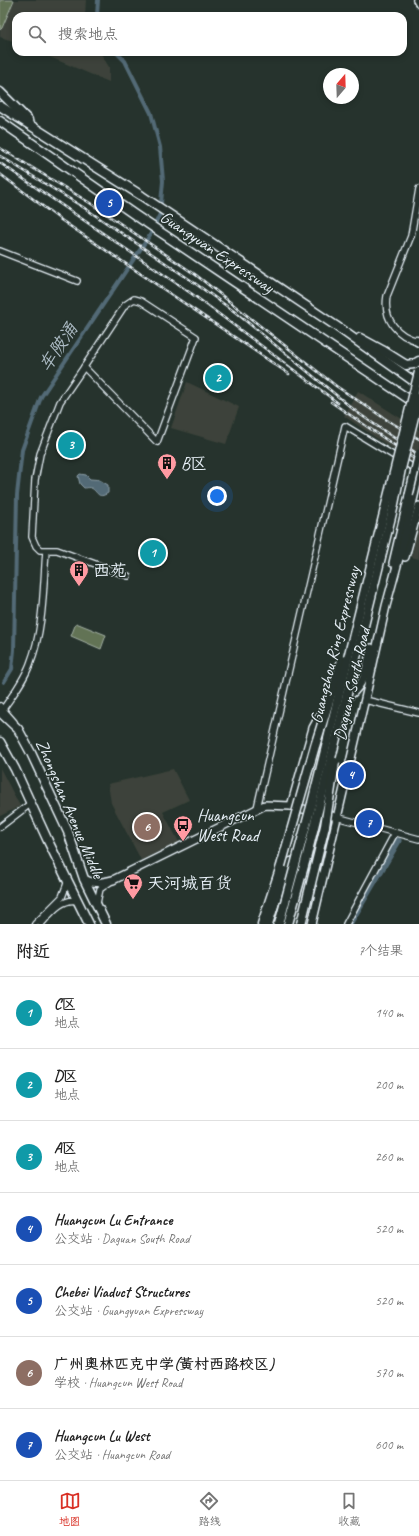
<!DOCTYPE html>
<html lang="zh">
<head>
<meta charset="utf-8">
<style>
  :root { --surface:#fff; --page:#f2f2f2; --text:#222; --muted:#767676; --line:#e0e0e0; --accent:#d93025 }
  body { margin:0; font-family:Caveat,"LXGW WenKai TC",sans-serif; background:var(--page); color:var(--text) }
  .compass { position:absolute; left:323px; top:68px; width:36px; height:36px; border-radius:50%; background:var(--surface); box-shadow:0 2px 6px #0003; rotate:19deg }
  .you { position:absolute; left:217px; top:496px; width:14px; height:14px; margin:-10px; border:3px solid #fff; border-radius:50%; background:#1a73e8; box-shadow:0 0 0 6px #1a73e833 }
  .badge { display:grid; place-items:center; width:26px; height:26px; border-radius:50%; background:var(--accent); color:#fff; font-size:13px; font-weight:700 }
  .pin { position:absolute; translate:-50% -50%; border:2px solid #fff; box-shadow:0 1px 4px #0006 }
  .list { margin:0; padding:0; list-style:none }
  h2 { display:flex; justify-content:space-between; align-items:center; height:52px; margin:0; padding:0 16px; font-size:17px }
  h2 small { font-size:13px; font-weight:400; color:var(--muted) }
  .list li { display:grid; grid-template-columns:26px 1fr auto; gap:12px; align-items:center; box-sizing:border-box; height:72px; padding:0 16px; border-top:1px solid var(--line) }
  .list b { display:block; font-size:15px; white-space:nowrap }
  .list p { margin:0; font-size:13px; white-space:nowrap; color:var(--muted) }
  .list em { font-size:13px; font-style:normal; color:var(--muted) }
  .icon { flex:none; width:22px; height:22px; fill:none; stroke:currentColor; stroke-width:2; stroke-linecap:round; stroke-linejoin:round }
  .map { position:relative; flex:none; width:419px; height:924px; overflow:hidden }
  .search { position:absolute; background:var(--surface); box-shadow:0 2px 6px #0003; left:12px; right:12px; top:12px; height:44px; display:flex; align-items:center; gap:10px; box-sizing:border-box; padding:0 14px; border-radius:12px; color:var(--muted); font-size:15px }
  .sheet { height:556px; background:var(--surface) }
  nav { display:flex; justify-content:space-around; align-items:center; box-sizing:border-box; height:56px; border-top:1px solid var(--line); background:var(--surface); font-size:11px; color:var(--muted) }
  nav a { display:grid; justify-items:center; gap:2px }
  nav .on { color:var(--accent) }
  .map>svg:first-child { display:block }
</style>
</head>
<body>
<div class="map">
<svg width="419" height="924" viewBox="0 0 419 924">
  <rect width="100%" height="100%" fill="#26332d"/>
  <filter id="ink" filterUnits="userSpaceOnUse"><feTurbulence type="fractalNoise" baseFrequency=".025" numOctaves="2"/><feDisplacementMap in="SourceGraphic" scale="8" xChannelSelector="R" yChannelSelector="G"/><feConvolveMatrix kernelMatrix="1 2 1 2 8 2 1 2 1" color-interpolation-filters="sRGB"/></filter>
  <g filter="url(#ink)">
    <g fill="#3c433a">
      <polygon points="0,0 86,0 85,16 16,16 16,42 0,37"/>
      <polygon points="38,52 100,52 109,67 109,82"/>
      <polygon points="187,382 239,407 226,444 171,428"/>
      <polygon points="358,391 419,430 419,467 344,416"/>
      <polygon points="419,523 419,559 411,557"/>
      <polygon points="0,768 20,806 0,816"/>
      <polygon points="173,769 189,800 163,812 179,842 141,860 111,803 108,784"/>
    </g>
    <g fill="#627355" stroke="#a5b2a6">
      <polygon points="0,0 14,0 2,28 0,30"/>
      <polygon points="76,623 106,635 101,649 71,636"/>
    </g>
    <path fill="#526a76" stroke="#8ea0aa" d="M80,474L86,475L90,479C103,480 97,479 108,485V493C97,500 98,491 91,488C89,487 86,488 84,488L80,484L78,476Z"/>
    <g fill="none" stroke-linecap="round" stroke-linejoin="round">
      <g stroke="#526a76" stroke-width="4">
        <polyline points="97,16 98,0"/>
        <polyline points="4,682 12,669 14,650 17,495 22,450 41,397 150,235 160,214 163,181 160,147 151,113 125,61 116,52"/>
      </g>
      <polyline stroke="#526a76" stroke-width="7" points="349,924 398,841"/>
      <defs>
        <g id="minor">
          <polyline points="416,0 419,5"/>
          <path d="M419,189L411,236L387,296C383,319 397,337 419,341"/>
          <polyline points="0,251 77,281"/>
          <polygon points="134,299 141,301 196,337 157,442 84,367 125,305"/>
          <polyline points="84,367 60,402 40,454 35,480 32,537 36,546 40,550 57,550 128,576"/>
          <polyline points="365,700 419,713"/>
          <polyline points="0,706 14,722"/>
          <path d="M3,709C13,695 24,680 30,664C44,628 43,588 46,551"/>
          <polyline points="257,808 345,426 419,471"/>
          <polyline points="336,817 419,839"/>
          <polyline points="0,827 30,804"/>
          <polyline points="97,903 100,889 110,882"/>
          <polyline points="35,924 62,897 68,881"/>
          <path d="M41,924C50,914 62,897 78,901"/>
          <polyline points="346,924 395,833"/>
        </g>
        <g id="major">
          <polyline points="405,557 419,506"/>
          <polyline points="393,563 409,495"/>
          <path d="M343,700C365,687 366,671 371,648"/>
          <polyline points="291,806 313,728 319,717 327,709"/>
          <path d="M84,879C94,885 103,882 113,880L265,805L291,806L332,816"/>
          <polyline points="312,924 368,686 386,606 401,551 419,475"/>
        </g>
        <g id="highway">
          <polyline points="0,92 28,120"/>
          <polyline points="0,106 142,196 336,326 419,385"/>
          <polyline points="0,121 135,215 416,404"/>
          <polyline points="360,338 382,350 406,365 414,364 419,361"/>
          <polyline points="417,341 419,342"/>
          <polyline points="0,712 18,729 31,753 68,832 84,879 106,924"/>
          <polyline points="0,742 15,769 48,841 89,924"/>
          <polyline points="262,924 281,866"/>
          <path d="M268,924L286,868L291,862C306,856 317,869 320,883"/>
        </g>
      </defs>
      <use href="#minor" stroke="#e8f1f8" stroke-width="8"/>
      <use href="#major" stroke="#e8f1f8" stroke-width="10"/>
      <use href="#highway" stroke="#e8f1f8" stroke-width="11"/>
      <use href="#minor" stroke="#26332d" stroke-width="5.5"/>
      <use href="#major" stroke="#26332d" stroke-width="7"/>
      <use href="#highway" stroke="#26332d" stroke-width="8"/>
      <defs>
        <g id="rail">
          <polyline points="0,148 90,203 196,275 336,386 387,420 419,439"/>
          <polyline points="0,156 86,209 189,279 235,312 358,413 419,455"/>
          <polyline points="0,163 192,294 338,403"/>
          <polyline points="0,174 61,220 289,374"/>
          <polyline points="331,402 419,462"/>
        </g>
      </defs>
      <use href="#rail" stroke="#e8f1f8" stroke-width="2.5"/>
      <use href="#rail" stroke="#26332d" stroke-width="1" stroke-dasharray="3" stroke-linecap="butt"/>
      <defs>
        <polyline id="major-bridge" points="409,495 419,453"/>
        <g id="highway-bridge">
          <polyline points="281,866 315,746 342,660"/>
          <polyline points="279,924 312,803 419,372"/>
          <polyline points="288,924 307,855 393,509 401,469 419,397"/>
          <polyline points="301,924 325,826 335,762"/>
        </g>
      </defs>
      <use href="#major-bridge" stroke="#e8f1f8" stroke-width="10" stroke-linecap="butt"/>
      <use href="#highway-bridge" stroke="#e8f1f8" stroke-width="11" stroke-linecap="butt"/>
      <use href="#major-bridge" stroke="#26332d" stroke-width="7"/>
      <use href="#highway-bridge" stroke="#26332d" stroke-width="8"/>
    </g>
  </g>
  <defs>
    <symbol id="building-pin" viewBox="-11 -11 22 30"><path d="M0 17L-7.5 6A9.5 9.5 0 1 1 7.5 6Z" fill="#ff9aa2" stroke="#26332d"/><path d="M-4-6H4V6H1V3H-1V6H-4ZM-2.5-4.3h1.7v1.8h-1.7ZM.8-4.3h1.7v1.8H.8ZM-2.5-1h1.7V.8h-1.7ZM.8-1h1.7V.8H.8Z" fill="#111"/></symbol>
    <symbol id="bus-pin" viewBox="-11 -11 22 30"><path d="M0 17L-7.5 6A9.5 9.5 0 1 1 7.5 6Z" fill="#ff9aa2" stroke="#26332d"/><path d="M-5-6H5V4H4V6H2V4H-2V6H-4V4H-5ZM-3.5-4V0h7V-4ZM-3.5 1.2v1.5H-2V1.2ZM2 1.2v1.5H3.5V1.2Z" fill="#111"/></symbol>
    <symbol id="supermarket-pin" viewBox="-11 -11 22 30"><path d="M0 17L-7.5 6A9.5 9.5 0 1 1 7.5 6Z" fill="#ff9aa2" stroke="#26332d"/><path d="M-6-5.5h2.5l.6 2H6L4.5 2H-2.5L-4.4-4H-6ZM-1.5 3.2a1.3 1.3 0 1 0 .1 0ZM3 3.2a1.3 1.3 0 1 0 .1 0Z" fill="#111"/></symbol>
  </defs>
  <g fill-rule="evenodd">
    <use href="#building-pin" x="156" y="452" width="22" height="30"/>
    <use href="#building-pin" x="68" y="559" width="22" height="30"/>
    <use href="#bus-pin" x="172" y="814" width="22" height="30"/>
    <use href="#supermarket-pin" x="122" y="872" width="22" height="30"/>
  </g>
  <g text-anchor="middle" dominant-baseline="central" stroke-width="3" stroke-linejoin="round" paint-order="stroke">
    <g font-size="17" fill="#e8f1f8" stroke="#26332d">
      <text transform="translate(217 252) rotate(34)">Guangyuan Expressway</text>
      <text transform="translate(335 645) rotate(-76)">Guangzhou Ring Expressway</text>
      <text transform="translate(352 684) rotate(-77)">Daguan South Road</text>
      <text transform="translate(70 809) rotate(67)">Zhongshan Avenue Middle</text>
    </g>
    <g font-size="17" fill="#e8f1f8" stroke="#26332d" text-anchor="start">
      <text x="181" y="463">B区</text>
      <text x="93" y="570">西苑</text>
      <text x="197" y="815">Huangcun<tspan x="197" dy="20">West Road</tspan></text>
      <text x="147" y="883">天河城百货</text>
    </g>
    <g font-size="18" font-style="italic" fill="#acbbc4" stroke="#26332d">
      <text transform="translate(58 347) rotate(-56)">车陂涌</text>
    </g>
  </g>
</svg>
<svg class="compass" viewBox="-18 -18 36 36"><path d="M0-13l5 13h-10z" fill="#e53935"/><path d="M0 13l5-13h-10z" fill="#767676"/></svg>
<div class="you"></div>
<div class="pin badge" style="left:153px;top:553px;background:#0f9aa8">1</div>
<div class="pin badge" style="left:218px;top:378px;background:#0f9aa8">2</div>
<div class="pin badge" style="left:71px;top:445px;background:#0f9aa8">3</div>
<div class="pin badge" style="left:351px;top:775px;background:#1a4fb4">4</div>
<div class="pin badge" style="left:109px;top:203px;background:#1a4fb4">5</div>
<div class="pin badge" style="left:147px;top:827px;background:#8d6e63">6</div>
<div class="pin badge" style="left:369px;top:823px;background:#1a4fb4">7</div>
<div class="search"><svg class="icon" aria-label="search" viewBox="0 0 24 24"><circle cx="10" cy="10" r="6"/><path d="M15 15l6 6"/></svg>搜索地点</div>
</div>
<section class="sheet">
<h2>附近<small>7个结果</small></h2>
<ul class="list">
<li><span class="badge" style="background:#0f9aa8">1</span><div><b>C区</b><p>地点</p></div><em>140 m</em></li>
<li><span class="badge" style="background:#0f9aa8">2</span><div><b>D区</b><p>地点</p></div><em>200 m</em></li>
<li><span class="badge" style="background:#0f9aa8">3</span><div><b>A区</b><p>地点</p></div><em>260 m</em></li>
<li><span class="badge" style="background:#1a4fb4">4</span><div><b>Huangcun Lu Entrance</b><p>公交站 · Daguan South Road</p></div><em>520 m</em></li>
<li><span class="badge" style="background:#1a4fb4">5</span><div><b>Chebei Viaduct Structures</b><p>公交站 · Guangyuan Expressway</p></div><em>520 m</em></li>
<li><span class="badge" style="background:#8d6e63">6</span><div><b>广州奥林匹克中学(黄村西路校区)</b><p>学校 · Huangcun West Road</p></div><em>570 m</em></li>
<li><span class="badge" style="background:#1a4fb4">7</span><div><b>Huangcun Lu West</b><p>公交站 · Huangcun Road</p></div><em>600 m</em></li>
</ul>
</section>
<nav>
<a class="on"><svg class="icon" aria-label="map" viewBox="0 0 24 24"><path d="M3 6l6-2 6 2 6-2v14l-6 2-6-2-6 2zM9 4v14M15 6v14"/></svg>地图</a>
<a><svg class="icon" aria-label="directions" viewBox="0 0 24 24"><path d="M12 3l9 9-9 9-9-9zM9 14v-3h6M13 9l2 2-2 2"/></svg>路线</a>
<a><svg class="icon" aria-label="saved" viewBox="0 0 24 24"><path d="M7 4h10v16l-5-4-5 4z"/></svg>收藏</a>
</nav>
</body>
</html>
